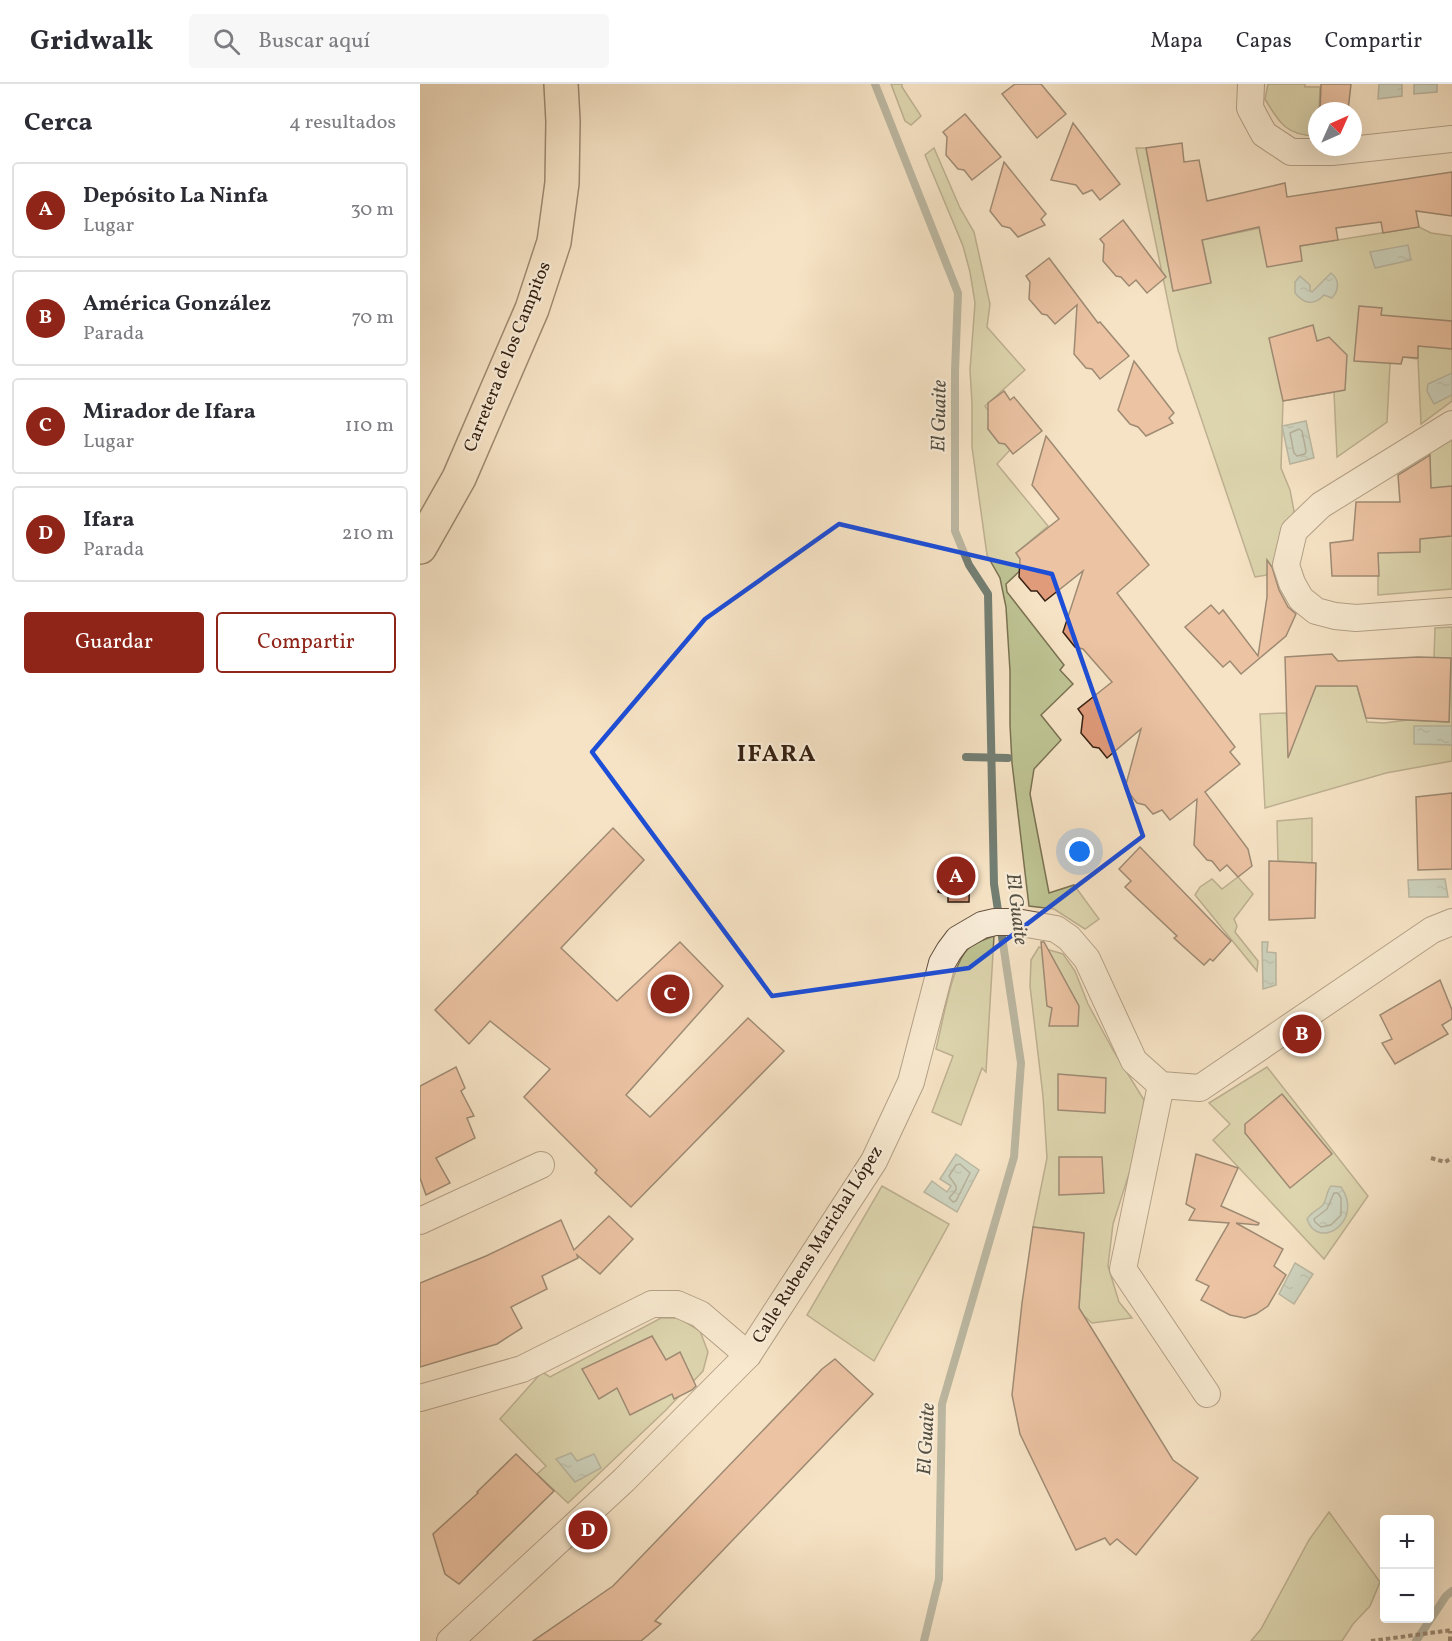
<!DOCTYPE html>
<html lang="es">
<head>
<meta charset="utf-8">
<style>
  :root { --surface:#fff; --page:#f7f7f7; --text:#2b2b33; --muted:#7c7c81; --line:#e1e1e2; --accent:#8f2418 }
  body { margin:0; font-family:Vollkorn,serif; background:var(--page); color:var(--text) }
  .controls { position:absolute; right:18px; bottom:18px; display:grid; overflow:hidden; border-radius:6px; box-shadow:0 6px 24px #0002 }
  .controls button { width:54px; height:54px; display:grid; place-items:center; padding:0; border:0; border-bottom:2px solid var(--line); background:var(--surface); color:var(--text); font:30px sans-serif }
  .compass { position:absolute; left:888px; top:18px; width:54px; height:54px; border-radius:50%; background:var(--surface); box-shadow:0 6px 24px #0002; rotate:45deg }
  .you { position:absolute; left:660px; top:768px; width:21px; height:21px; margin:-15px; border:4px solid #fff; border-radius:50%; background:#1a73e8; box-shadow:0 0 0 9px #1a73e833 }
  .badge { display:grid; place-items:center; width:39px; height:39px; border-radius:50%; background:var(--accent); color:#fff; font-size:20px; font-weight:700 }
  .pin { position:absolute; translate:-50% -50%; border:3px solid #fff; box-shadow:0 2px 6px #0006 }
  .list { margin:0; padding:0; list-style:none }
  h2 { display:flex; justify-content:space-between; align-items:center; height:78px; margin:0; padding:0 24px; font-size:26px }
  h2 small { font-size:20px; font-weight:400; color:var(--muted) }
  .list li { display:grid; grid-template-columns:39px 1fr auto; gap:18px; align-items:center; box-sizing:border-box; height:96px; margin:0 12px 12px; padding:0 12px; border:2px solid var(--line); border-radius:6px }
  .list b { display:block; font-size:22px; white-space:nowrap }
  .list p { margin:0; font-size:20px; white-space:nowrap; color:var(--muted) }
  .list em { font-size:20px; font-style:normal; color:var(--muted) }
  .actions { display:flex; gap:12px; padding:18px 24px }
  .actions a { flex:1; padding:14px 0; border:2px solid var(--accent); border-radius:6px; text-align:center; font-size:21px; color:var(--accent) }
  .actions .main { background:var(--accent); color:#fff }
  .icon { flex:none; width:33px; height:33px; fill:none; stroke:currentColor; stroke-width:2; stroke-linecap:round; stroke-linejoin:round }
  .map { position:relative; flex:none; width:1032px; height:1557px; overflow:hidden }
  header { display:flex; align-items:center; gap:36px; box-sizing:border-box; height:84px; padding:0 30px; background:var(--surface); border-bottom:2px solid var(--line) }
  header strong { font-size:28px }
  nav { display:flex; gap:33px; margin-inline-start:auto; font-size:21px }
  .search { width:420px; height:54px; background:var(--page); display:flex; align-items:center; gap:15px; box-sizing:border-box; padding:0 21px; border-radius:6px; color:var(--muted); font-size:22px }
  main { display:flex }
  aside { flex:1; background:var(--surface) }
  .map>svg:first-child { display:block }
</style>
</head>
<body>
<header>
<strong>Gridwalk</strong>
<div class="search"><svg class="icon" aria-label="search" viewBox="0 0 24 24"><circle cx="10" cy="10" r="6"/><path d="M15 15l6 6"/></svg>Buscar aquí</div>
<nav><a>Mapa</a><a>Capas</a><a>Compartir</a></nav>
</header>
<main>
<aside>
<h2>Cerca<small>4 resultados</small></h2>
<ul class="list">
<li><span class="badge">A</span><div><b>Depósito La Ninfa</b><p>Lugar</p></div><em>30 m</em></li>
<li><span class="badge">B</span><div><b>América González</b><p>Parada</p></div><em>70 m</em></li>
<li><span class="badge">C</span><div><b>Mirador de Ifara</b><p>Lugar</p></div><em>110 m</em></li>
<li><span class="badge">D</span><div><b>Ifara</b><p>Parada</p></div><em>210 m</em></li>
</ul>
<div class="actions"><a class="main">Guardar</a><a>Compartir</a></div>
</aside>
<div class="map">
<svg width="1032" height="1557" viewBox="0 0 1032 1557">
  <defs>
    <pattern id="water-ripples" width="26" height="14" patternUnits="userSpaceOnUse" patternTransform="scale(1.5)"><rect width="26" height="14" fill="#9dbeb5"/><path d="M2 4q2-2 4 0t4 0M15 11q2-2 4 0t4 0" fill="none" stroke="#819a92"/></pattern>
  </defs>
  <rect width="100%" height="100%" fill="#f6e3c5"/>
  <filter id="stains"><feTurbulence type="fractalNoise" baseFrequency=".00333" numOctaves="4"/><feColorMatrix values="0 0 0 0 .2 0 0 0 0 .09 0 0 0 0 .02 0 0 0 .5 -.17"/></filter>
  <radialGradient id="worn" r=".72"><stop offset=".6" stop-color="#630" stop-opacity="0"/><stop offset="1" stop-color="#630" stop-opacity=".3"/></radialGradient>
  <g fill="#bec393" stroke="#7a7252" stroke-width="1.5">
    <polygon points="471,0 482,0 482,3 501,32 491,41 485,37"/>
    <path d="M848,0H885V3H900L899,27H897V52C867,52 859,39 845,15Z"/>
    <polygon points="514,64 540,124 554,148 570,220 567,243 605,286 565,322 574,334 568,339 568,345 579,359 586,360 590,366 577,380 628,442 596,469 606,481 586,500 587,508 644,581 640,586 653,600 621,631 641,656 614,685 610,710 629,809 654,801 679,835 665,845 634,825 609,822 592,679 590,641 590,587 586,523 580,494 567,471 552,363 552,320 550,286 555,219 550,188 543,162 505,71"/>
    <polygon points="716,64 726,64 753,206 791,198 782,156 840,144 880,162 999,143 1011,149 1032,152 1032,317 1001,340 998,275 983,273 970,280 967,338 917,373 914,308 863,317 861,384 870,406 874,427 866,452 860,484 847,491 835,493 758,266"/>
    <polygon points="1032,353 1032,505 958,511 958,469 999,411 1011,409 1009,366"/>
    <polygon points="1032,543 1032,677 966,689 845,724 840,630 866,629 867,640 881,639 896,602 937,602 947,638 964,639 988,636 1029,638 1031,575 1014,574 1015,544"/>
    <polygon points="892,734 892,779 858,777 857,737"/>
    <polygon points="818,793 833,810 814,835 817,842 815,848 838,877 837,887 775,811 780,803 792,795 802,805"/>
    <path d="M574,852L566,988L562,984L541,1041L512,1028L533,972L516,965C522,942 532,878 549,864C556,858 566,855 574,852Z"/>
    <polygon points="619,863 643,870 655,887 668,920 693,966 724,1016 720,1055 693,1140 688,1182 699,1218 712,1234 672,1239 663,1231 659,1224 664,1149 613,1143 627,1074 623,1012 610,902 611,876"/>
    <polygon points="847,983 948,1112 904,1175 793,1056 810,1040 789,1019"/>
    <polygon points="462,1102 529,1140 454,1277 387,1231"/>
    <polygon points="241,1234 259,1234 280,1247 288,1268 283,1287 246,1326 148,1419 117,1390 126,1382 80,1335 122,1288 130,1293"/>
    <polygon points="909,1428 960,1498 950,1522 933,1540 922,1557 831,1557 841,1545 889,1456"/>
  </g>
  <g fill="url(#water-ripples)" stroke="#737f74" stroke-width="1.5">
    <polygon points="959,0 982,0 982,12 958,15"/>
    <polygon points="994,0 1017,0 1017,8 994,10"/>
    <polygon points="988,161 991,176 955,184 950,168"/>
    <path d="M911,189C920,196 919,206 912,214L904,211C894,222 884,220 875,209V198L880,192L890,201V206L892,208Z"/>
    <polygon points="1032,289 1032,311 1014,320 1007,307 1008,300"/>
    <polygon points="886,337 894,374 870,380 862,342"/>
    <polygon points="994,642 1032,642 1032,661 994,660"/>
    <polygon points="1025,795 1028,813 989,813 988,796"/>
    <polygon points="842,858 848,858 847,868 856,869 856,901 843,905"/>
    <polygon points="536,1070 559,1086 537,1128 504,1108 512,1097 527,1108 531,1102 520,1095"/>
    <path d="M911,1102L921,1103C945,1137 898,1168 887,1135C891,1128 898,1126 903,1121C907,1115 906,1108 911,1102Z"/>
    <polygon points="875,1179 893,1190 874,1220 859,1210"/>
    <polygon points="151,1369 157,1377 174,1370 181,1384 155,1398 136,1375"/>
  </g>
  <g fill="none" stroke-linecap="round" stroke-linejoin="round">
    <g stroke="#696f64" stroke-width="1.5">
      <polygon points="879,345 882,347 886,367 885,370 877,372 874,369 870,349"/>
      <polygon points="540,1080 550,1089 536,1117 533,1118 529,1114 536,1106 536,1102 529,1092 536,1081"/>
      <polygon points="914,1109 918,1109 921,1114 921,1131 911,1141 901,1143 895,1138 894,1135 907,1125"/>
    </g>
    <g stroke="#737f74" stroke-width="8">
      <polyline points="455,0 538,209 535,287 535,447 549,481 568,510 574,800 601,979 594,1073 522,1320 519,1495 504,1557"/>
      <polyline points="546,673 588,674"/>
      <polyline points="996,1557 1026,1512 1032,1507"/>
    </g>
  </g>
  <g fill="#e09b7b" stroke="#352012" stroke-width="1.5">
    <polygon points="595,0 621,0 646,30 617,54 582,10"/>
    <polygon points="901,0 931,0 928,27 900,27"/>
    <polygon points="545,30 581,73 552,96 544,86 538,85 526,71 527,53 523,48"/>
    <polygon points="653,39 700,100 680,116 672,106 663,110 656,101 631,96"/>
    <polygon points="762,59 764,78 779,76 787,117 865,99 867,113 1032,88 1032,132 996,127 999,143 963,149 961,138 916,144 918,156 880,162 882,177 847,183 839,143 782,156 791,199 753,207 726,64"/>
    <polygon points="584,78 626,130 621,135 625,141 598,153 590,144 582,142 570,127"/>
    <polygon points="703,136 746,193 727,209 716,196 709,202 701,193 696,192 683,177 684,160 680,155"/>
    <polygon points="629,174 678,239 680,238 709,272 680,295 672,285 666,284 654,270 657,221 635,240 627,231 622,230 609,215 610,198 606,192"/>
    <polygon points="939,222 962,224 961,231 1032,237 1032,265 998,262 998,274 983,273 981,280 934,277"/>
    <polygon points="893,241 897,257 909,253 927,271 925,306 863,317 849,254"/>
    <polygon points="714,277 754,329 749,334 753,339 726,352 718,343 710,340 698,326"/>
    <polygon points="584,307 590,316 594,313 622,347 593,370 585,360 579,359 568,345 568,319"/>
    <polygon points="626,352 729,481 697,509 815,663 810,668 820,680 785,708 828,765 832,782 818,793 807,781 800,787 792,777 787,776 774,761 777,715 750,736 742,726 733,730 725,721 717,719 705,704 721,645 687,674 679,664 673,663 661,649 663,632 658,625 692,598 663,565 655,563 643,548 663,487 625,517 617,507 611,507 599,493 600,475 596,469 639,435 612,401"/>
    <polygon points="1010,371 1011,404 1032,402 1032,452 1000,455 1000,468 958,469 959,492 912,492 910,459 933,456 936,418 980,418 978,391"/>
    <polygon points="847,476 852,483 859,506 868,523 876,530 866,552 821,590 810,577 803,583 765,543 791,521 799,530 803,526 838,572 847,513"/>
    <polygon points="912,570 918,577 998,573 1031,574 1029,638 946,634 937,602 896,602 868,674 865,573"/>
    <polygon points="1032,709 1032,785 998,786 996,713"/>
    <polygon points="193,744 224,776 141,864 197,917 260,858 303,902 206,1011 230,1033 328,934 364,967 211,1123 175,1089 177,1086 104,1013 130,985 70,937 49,960 15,926"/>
    <polygon points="720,763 811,857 793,877 790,875 784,881 754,854 757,852 705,803 711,797 699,785"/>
    <polygon points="527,773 550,776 549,818 528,818 528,811 518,808"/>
    <polygon points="849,777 896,779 895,834 849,836"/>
    <polygon points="621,858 624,858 659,922 658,942 629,942 632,924 627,922"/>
    <polygon points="1020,896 1032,926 1032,935 1022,941 1028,950 975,980 962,959 972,955 960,931"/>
    <polygon points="36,983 45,1004 41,1007 54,1032 47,1034 55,1054 16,1074 30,1099 6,1111 0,1094 0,1002"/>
    <polygon points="638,990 686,994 685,1029 638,1026"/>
    <polygon points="862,1010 912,1070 870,1104 825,1049 825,1040"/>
    <polygon points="776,1070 818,1084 801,1122 839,1139 838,1141 816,1139 863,1165 854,1182 866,1191 848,1222 836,1230 825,1234 810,1231 781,1216 789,1202 776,1196 809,1139 769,1136 775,1125 766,1120"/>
    <polygon points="639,1073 682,1073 684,1109 639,1111"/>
    <polygon points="189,1132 213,1155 180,1190 157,1171 158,1174 122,1192 127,1205 91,1223 102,1244 77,1260 0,1283 0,1199 66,1172 141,1136 154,1166"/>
    <polygon points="613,1143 664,1149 659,1224 753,1376 778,1394 716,1471 697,1455 690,1461 685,1454 656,1466 600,1350 592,1311 602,1219"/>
    <polygon points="232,1252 246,1276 260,1268 276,1302 272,1306 254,1315 252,1310 210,1331 197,1304 179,1315 162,1285"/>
    <polygon points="415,1275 453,1310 235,1537 241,1540 221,1557 113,1557 193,1502 402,1285"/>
    <polygon points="96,1370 134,1407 39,1500 25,1490 13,1450 58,1409 57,1408"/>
  </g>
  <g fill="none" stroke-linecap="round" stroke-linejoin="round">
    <defs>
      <g id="minor">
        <polyline points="831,0 830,24 844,50 871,68 912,68 1032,55"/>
        <polyline points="1032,340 901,421 874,447 866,481 872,499 881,515 896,527 915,532 936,534 1032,527"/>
        <polyline points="741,1001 703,1185 787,1310"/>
        <polyline points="0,1137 121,1081"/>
        <polyline points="0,1314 102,1285 232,1220 257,1220 280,1230 328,1271"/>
        <polyline points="30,1557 204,1396 328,1271 454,1077 491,998 522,879 529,867 538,855 562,841 575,838 596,838 636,845 649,854 667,875 714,977 741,1001 780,1004 1012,846 1032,838"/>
      </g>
      <polyline id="major" points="0,463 39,394 112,225 134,158 142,99 143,37 141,0"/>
    </defs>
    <use href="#minor" stroke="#65513f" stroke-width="28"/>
    <use href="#major" stroke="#352012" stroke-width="36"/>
    <g stroke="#352012" stroke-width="4" stroke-dasharray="4.5 3" stroke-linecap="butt">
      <polyline points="1011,1074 1025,1078 1032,1074"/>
      <polyline points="951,1557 1032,1546"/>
      <polyline points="1030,1557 1030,1547"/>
    </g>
    <use href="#minor" stroke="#f9edd9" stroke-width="26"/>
    <use href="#major" stroke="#f6e3c5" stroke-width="33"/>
  </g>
  <path d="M0 0H1032V1557H0ZM419,440L632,490L723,752L549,884L352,912L172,668L285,535Z" fill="#f6e3c5" fill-opacity=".55" fill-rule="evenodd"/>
  <path fill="none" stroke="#1d4ed8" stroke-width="4.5" stroke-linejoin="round" d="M419,440L632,490L723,752L549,884L352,912L172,668L285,535Z"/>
  <g text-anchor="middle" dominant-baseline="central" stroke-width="4.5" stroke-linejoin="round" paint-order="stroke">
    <g font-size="18" fill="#352012" stroke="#f9edd9">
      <text transform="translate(88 273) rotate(-68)">Carretera de los Campitos</text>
      <text transform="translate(398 1161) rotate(-58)">Calle Rubens Marichal López</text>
    </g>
    <g font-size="20" font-style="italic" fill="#544f43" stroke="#f9edd9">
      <text transform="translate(520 332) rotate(-89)">El Guaite</text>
      <text transform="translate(596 825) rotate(83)">El Guaite</text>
      <text transform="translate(507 1355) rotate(-87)">El Guaite</text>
    </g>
    <g font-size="24" font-weight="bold" letter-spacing="1.5" fill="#352012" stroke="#f9edd9">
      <text x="357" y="671">IFARA</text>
    </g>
  </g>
  <rect width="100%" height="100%" filter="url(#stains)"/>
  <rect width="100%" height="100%" fill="url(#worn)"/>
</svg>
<div class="controls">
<button>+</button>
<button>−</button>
</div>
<svg class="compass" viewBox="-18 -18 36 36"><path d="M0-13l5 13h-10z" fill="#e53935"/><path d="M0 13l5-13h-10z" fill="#7c7c81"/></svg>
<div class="you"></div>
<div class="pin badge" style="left:536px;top:792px">A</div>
<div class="pin badge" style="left:882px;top:950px">B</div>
<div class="pin badge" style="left:250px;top:910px">C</div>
<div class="pin badge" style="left:168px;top:1446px">D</div>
</div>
</main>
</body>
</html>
